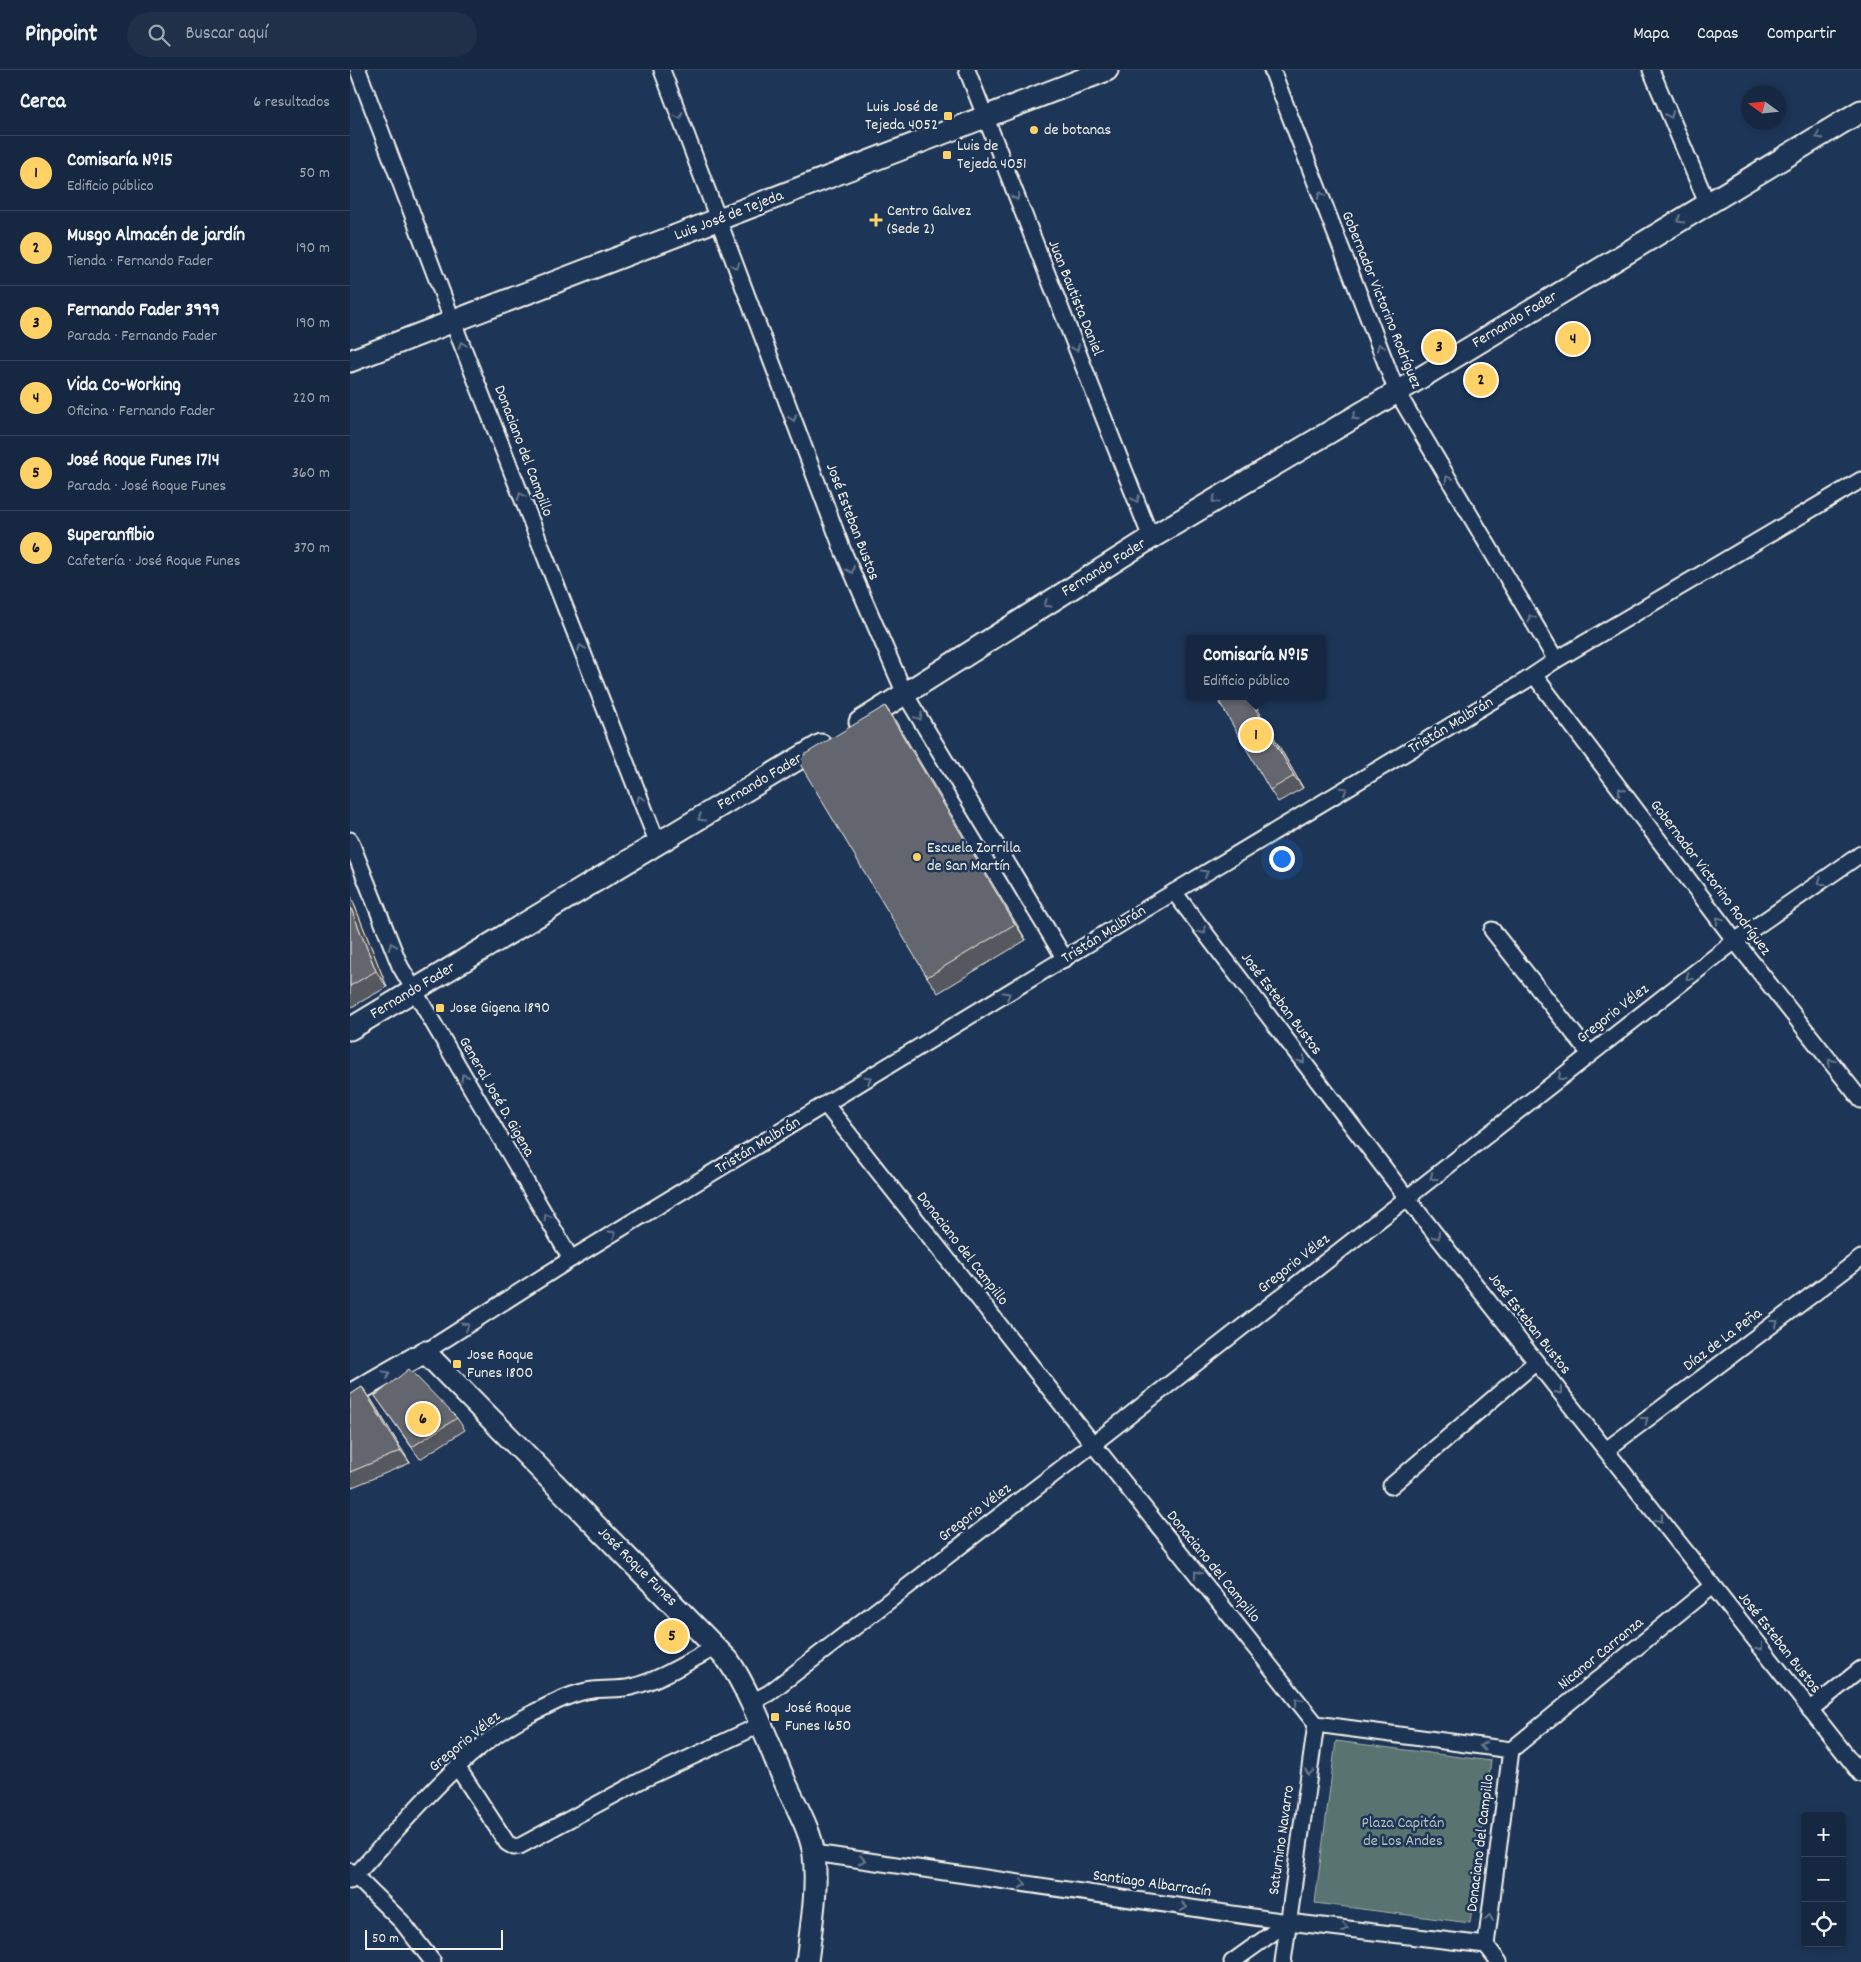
<!DOCTYPE html>
<html lang="es">
<head>
<meta charset="utf-8">
<style>
  :root { --surface:#162841; --page:#1f3048; --text:#f1f3f6; --muted:#9ea6b1; --line:#35445a; --accent:#ffd166 }
  body { margin:0; font-family:Dekko,sans-serif; background:var(--page); color:var(--text) }
  .controls { position:absolute; right:15px; bottom:15px; display:grid; overflow:hidden; border-radius:5px; box-shadow:0 2px 8px #0003 }
  .controls button { width:45px; height:45px; display:grid; place-items:center; padding:0; border:0; border-bottom:1px solid var(--line); background:var(--surface); color:var(--text); font:25px sans-serif }
  .compass { position:absolute; left:1391px; top:15px; width:45px; height:45px; border-radius:50%; background:var(--surface); box-shadow:0 2px 8px #0003; rotate:285deg }
  .scale { position:absolute; left:15px; bottom:12px; width:138px; box-sizing:border-box; padding-left:5px; border:2px solid #f4f1e8; border-top:0; font-size:14px; line-height:18px; white-space:nowrap; color:#f4f1e8; -webkit-text-stroke:4px #1d3557; paint-order:stroke }
  .you { position:absolute; left:931px; top:788px; width:18px; height:18px; margin:-12px; border:4px solid #fff; border-radius:50%; background:#1a73e8; box-shadow:0 0 0 8px #1a73e833 }
  .badge { display:grid; place-items:center; width:32px; height:32px; border-radius:50%; background:var(--accent); color:#111; font-size:16px; font-weight:700 }
  .pin { position:absolute; translate:-50% -50%; border:2px solid #fff; box-shadow:0 1px 5px #0006 }
  .popup { position:absolute; left:836px; top:565px; width:140px; height:65px; box-sizing:border-box; display:grid; place-content:center; border-radius:5px; background:var(--surface); filter:drop-shadow(0 1px 4px #0005); font-size:16px; white-space:nowrap; color:var(--muted) }
  .popup b { font-size:19px; color:var(--text) }
  .popup::after { content:''; position:absolute; left:50%; top:100%; margin-left:-10px; border:10px solid transparent; border-top-color:var(--surface) }
  .list { margin:0; padding:0; list-style:none }
  h2 { display:flex; justify-content:space-between; align-items:center; height:65px; margin:0; padding:0 20px; font-size:21px }
  h2 small { font-size:16px; font-weight:400; color:var(--muted) }
  .list li { display:grid; grid-template-columns:32px 1fr auto; gap:15px; align-items:center; box-sizing:border-box; height:75px; padding:0 20px; border-top:1px solid var(--line) }
  .list b { display:block; font-size:19px; white-space:nowrap }
  .list p { margin:0; font-size:16px; white-space:nowrap; color:var(--muted) }
  .list em { font-size:16px; font-style:normal; color:var(--muted) }
  .icon { flex:none; width:28px; height:28px; fill:none; stroke:currentColor; stroke-width:2; stroke-linecap:round; stroke-linejoin:round }
  .map { position:relative; flex:none; width:1511px; height:1892px; overflow:hidden }
  header { display:flex; align-items:center; gap:30px; box-sizing:border-box; height:70px; padding:0 25px; background:var(--surface); border-bottom:1px solid var(--line) }
  header strong { font-size:24px }
  nav { display:flex; gap:28px; margin-inline-start:auto; font-size:18px }
  .search { width:350px; height:45px; background:var(--page); display:flex; align-items:center; gap:12px; box-sizing:border-box; padding:0 18px; border-radius:28px; color:var(--muted); font-size:19px }
  main { display:flex }
  aside { flex:1; background:var(--surface) }
  .map>svg:first-child { display:block }
</style>
</head>
<body>
<header>
<strong>Pinpoint</strong>
<div class="search"><svg class="icon" aria-label="search" viewBox="0 0 24 24"><circle cx="10" cy="10" r="6"/><path d="M15 15l6 6"/></svg>Buscar aquí</div>
<nav><a>Mapa</a><a>Capas</a><a>Compartir</a></nav>
</header>
<main>
<aside>
<h2>Cerca<small>6 resultados</small></h2>
<ul class="list">
<li><span class="badge">1</span><div><b>Comisaría Nº15</b><p>Edificio público</p></div><em>50 m</em></li>
<li><span class="badge">2</span><div><b>Musgo Almacén de jardín</b><p>Tienda · Fernando Fader</p></div><em>190 m</em></li>
<li><span class="badge">3</span><div><b>Fernando Fader 3999</b><p>Parada · Fernando Fader</p></div><em>190 m</em></li>
<li><span class="badge">4</span><div><b>Vida Co-Working</b><p>Oficina · Fernando Fader</p></div><em>220 m</em></li>
<li><span class="badge">5</span><div><b>José Roque Funes 1714</b><p>Parada · José Roque Funes</p></div><em>360 m</em></li>
<li><span class="badge">6</span><div><b>Superanfibio</b><p>Cafetería · José Roque Funes</p></div><em>370 m</em></li>
</ul>
</aside>
<div class="map">
<svg width="1511" height="1892" viewBox="0 0 1511 1892">
  <rect width="100%" height="100%" fill="#1d3557"/>
  <filter id="ink" filterUnits="userSpaceOnUse"><feTurbulence type="fractalNoise" baseFrequency=".02" numOctaves="2"/><feDisplacementMap in="SourceGraphic" scale="10" xChannelSelector="R" yChannelSelector="G"/><feConvolveMatrix kernelMatrix="1 2 1 2 8 2 1 2 1" color-interpolation-filters="sRGB"/></filter>
  <g filter="url(#ink)">
    <polygon fill="#597370" stroke="#a6b2ac" points="986,1671 1141,1691 1120,1853 965,1833"/>
    <g fill="none" stroke-linecap="round" stroke-linejoin="round">
      <defs>
        <g id="minor">
          <polyline points="8,0 103,252 308,774"/>
          <polyline points="312,0 493,481 555,624 715,889"/>
          <polyline points="617,0 801,468"/>
          <polyline points="922,0 1047,322 1206,590"/>
          <polyline points="1301,0 1357,133"/>
          <polyline points="1184,605 1385,871 1511,1030"/>
          <polyline points="0,770 50,896 221,1189"/>
          <polyline points="824,822 1057,1128 1511,1704"/>
          <polyline points="1142,860 1240,984"/>
          <polyline points="476,1035 743,1374 966,1654 1161,1680 1136,1875 1149,1892"/>
          <polyline points="75,1282 221,1189 779,849 1175,611 1206,590 1511,410"/>
          <polyline points="1256,1380 1511,1188"/>
          <polyline points="1041,1416 1186,1292"/>
          <polyline points="400,1633 419,1623 743,1374 1385,871 1511,784"/>
          <polyline points="1460,1640 1511,1599"/>
          <polyline points="1161,1680 1362,1516"/>
          <polyline points="108,1698 157,1773 164,1777 170,1776 292,1710 410,1655"/>
          <polyline points="464,1783 938,1852 1136,1875"/>
          <polyline points="0,1801 52,1852 83,1892"/>
          <path d="M0,1811C53,1755 113,1676 183,1643C201,1634 223,1622 243,1620C255,1618 269,1620 281,1617C311,1610 339,1591 366,1577"/>
          <polyline points="882,1892 938,1852"/>
          <polyline points="933,1892 966,1654"/>
        </g>
        <g id="secondary">
          <polyline points="0,291 757,0"/>
          <polyline points="510,652 801,468 1047,322 1511,41"/>
          <polyline points="0,959 471,675"/>
          <path d="M0,1325L75,1282L378,1590C401,1623 419,1676 436,1714C446,1736 461,1761 464,1785C468,1820 461,1857 457,1892"/>
        </g>
      </defs>
      <use href="#minor" stroke="#f4f1e8" stroke-width="19"/>
      <use href="#secondary" stroke="#f4f1e8" stroke-width="25"/>
      <use href="#minor" stroke="#1d3557" stroke-width="15"/>
      <use href="#secondary" stroke="#1d3557" stroke-width="21"/>
    </g>
    <g fill="#56585f" stroke="#f4f1e8">
      <polygon points="900,626 953,718 928,732 920,720"/>
      <polygon points="535,636 546,652 676,870 588,923 577,907"/>
      <polygon points="0,824 37,917 0,938"/>
      <polygon points="12,1317 21,1329 60,1393 0,1418 0,1325"/>
      <polygon points="25,1326 107,1348 115,1360 70,1389"/>
    </g>
    <g fill="#46474d" stroke="#f4f1e8">
      <polygon points="898,626 900,626 953,718 944,706"/>
      <polygon points="535,636 546,652 676,870 665,854"/>
      <polygon points="0,824 37,917 26,901 0,836"/>
      <polygon points="12,1317 21,1329 60,1393 51,1381"/>
    </g>
    <g fill="#64666e" stroke="#f4f1e8">
      <polygon points="866,626 898,626 944,706 920,720"/>
      <polygon points="535,636 665,854 577,907 447,689"/>
      <polygon points="0,836 26,901 0,916"/>
      <polygon points="59,1299 107,1348 62,1377 25,1326"/>
      <polygon points="12,1317 51,1381 0,1402 0,1325"/>
    </g>
    <defs><path id="oneway-chevron" d="M-2-3.5L2.5 0L-2 3.5" fill="none" stroke-width="1.6" stroke-linecap="round" stroke-linejoin="round" transform="scale(1.25)"/></defs>
    <g stroke="#68778a">
      <use href="#oneway-chevron" transform="translate(1320 45) rotate(67)"/>
      <use href="#oneway-chevron" transform="translate(329 46) rotate(69)"/>
      <use href="#oneway-chevron" transform="translate(1469 66) rotate(149)"/>
      <use href="#oneway-chevron" transform="translate(971 125) rotate(-111)"/>
      <use href="#oneway-chevron" transform="translate(666 127) rotate(68)"/>
      <use href="#oneway-chevron" transform="translate(1330 150) rotate(149)"/>
      <use href="#oneway-chevron" transform="translate(386 196) rotate(70)"/>
      <use href="#oneway-chevron" transform="translate(112 275) rotate(-111)"/>
      <use href="#oneway-chevron" transform="translate(1030 277) rotate(-111)"/>
      <use href="#oneway-chevron" transform="translate(726 278) rotate(68)"/>
      <use href="#oneway-chevron" transform="translate(1005 347) rotate(149)"/>
      <use href="#oneway-chevron" transform="translate(443 348) rotate(70)"/>
      <use href="#oneway-chevron" transform="translate(1098 409) rotate(-121)"/>
      <use href="#oneway-chevron" transform="translate(171 426) rotate(-111)"/>
      <use href="#oneway-chevron" transform="translate(786 429) rotate(68)"/>
      <use href="#oneway-chevron" transform="translate(865 430) rotate(149)"/>
      <use href="#oneway-chevron" transform="translate(501 500) rotate(66)"/>
      <use href="#oneway-chevron" transform="translate(697 534) rotate(148)"/>
      <use href="#oneway-chevron" transform="translate(1181 548) rotate(-121)"/>
      <use href="#oneway-chevron" transform="translate(231 578) rotate(-111)"/>
      <use href="#oneway-chevron" transform="translate(569 647) rotate(59)"/>
      <use href="#oneway-chevron" transform="translate(994 720) rotate(-31)"/>
      <use href="#oneway-chevron" transform="translate(1271 721) rotate(-127)"/>
      <use href="#oneway-chevron" transform="translate(290 729) rotate(-111)"/>
      <use href="#oneway-chevron" transform="translate(351 748) rotate(149)"/>
      <use href="#oneway-chevron" transform="translate(855 803) rotate(-31)"/>
      <use href="#oneway-chevron" transform="translate(1471 812) rotate(145)"/>
      <use href="#oneway-chevron" transform="translate(1369 850) rotate(-127)"/>
      <use href="#oneway-chevron" transform="translate(853 861) rotate(53)"/>
      <use href="#oneway-chevron" transform="translate(42 876) rotate(-112)"/>
      <use href="#oneway-chevron" transform="translate(1339 907) rotate(142)"/>
      <use href="#oneway-chevron" transform="translate(657 925) rotate(-31)"/>
      <use href="#oneway-chevron" transform="translate(952 990) rotate(53)"/>
      <use href="#oneway-chevron" transform="translate(1481 992) rotate(-128)"/>
      <use href="#oneway-chevron" transform="translate(114 1007) rotate(-120)"/>
      <use href="#oneway-chevron" transform="translate(1211 1007) rotate(142)"/>
      <use href="#oneway-chevron" transform="translate(518 1009) rotate(-31)"/>
      <use href="#oneway-chevron" transform="translate(1083 1107) rotate(142)"/>
      <use href="#oneway-chevron" transform="translate(197 1147) rotate(-120)"/>
      <use href="#oneway-chevron" transform="translate(263 1164) rotate(-31)"/>
      <use href="#oneway-chevron" transform="translate(1087 1166) rotate(52)"/>
      <use href="#oneway-chevron" transform="translate(1425 1253) rotate(-37)"/>
      <use href="#oneway-chevron" transform="translate(116 1256) rotate(-32)"/>
      <use href="#oneway-chevron" transform="translate(37 1304) rotate(-30)"/>
      <use href="#oneway-chevron" transform="translate(1209 1321) rotate(52)"/>
      <use href="#oneway-chevron" transform="translate(1295 1350) rotate(-37)"/>
      <use href="#oneway-chevron" transform="translate(1310 1449) rotate(52)"/>
      <use href="#oneway-chevron" transform="translate(847 1504) rotate(-129)"/>
      <use href="#oneway-chevron" transform="translate(1410 1577) rotate(52)"/>
      <use href="#oneway-chevron" transform="translate(948 1631) rotate(-129)"/>
      <use href="#oneway-chevron" transform="translate(1133 1676) rotate(-172)"/>
      <use href="#oneway-chevron" transform="translate(959 1702) rotate(98)"/>
      <use href="#oneway-chevron" transform="translate(512 1790) rotate(8)"/>
      <use href="#oneway-chevron" transform="translate(673 1814) rotate(8)"/>
      <use href="#oneway-chevron" transform="translate(834 1837) rotate(8)"/>
      <use href="#oneway-chevron" transform="translate(1139 1848) rotate(-83)"/>
      <use href="#oneway-chevron" transform="translate(995 1858) rotate(7)"/>
    </g>
  </g>
  <g fill="#ffd166" stroke="#1d3557" stroke-width="2">
    <rect x="593" y="41" width="10" height="10" rx="2.5"/>
    <circle cx="684" cy="60" r="5"/>
    <rect x="592" y="80" width="10" height="10" rx="2.5"/>
    <path d="M523.5 142.5h5v5h5v5h-5v5h-5v-5h-5v-5h5z"/>
    <circle cx="567" cy="787" r="5"/>
    <rect x="85" y="933" width="10" height="10" rx="2.5"/>
    <rect x="102" y="1289" width="10" height="10" rx="2.5"/>
    <rect x="420" y="1642" width="10" height="10" rx="2.5"/>
  </g>
  <g text-anchor="middle" dominant-baseline="central" stroke-width="5" stroke-linejoin="round" paint-order="stroke">
    <g font-size="16" fill="#f4f1e8" stroke="#1d3557" text-anchor="start">
      <text x="588" y="37" text-anchor="end">Luis José de<tspan x="588" dy="18">Tejeda 4052</tspan></text>
      <text x="694" y="60">de botanas</text>
      <text x="607" y="76">Luis de<tspan x="607" dy="18">Tejeda 4051</tspan></text>
      <text x="537" y="141">Centro Galvez<tspan x="537" dy="18">(Sede 2)</tspan></text>
      <text x="577" y="778">Escuela Zorrilla<tspan x="577" dy="18">de San Martín</tspan></text>
      <text x="100" y="938">Jose Gigena 1890</text>
      <text x="117" y="1285">Jose Roque<tspan x="117" dy="18">Funes 1800</tspan></text>
      <text x="435" y="1638">José Roque<tspan x="435" dy="18">Funes 1650</tspan></text>
    </g>
    <g font-size="16" fill="#f4f1e8" stroke="#1d3557">
      <text transform="translate(379 146) rotate(-21)">Luis José de Tejeda</text>
      <text transform="translate(725 228) rotate(68)">Juan Bautista Daniel</text>
      <text transform="translate(1031 230) rotate(68)">Gobernador Victorino Rodríguez</text>
      <text transform="translate(1165 250) rotate(-31)">Fernando Fader</text>
      <text transform="translate(173 381) rotate(69)">Donaciano del Campillo</text>
      <text transform="translate(502 452) rotate(69)">José Esteban Bustos</text>
      <text transform="translate(754 498) rotate(-32)">Fernando Fader</text>
      <text transform="translate(1101 656) rotate(-31)">Tristán Malbrán</text>
      <text transform="translate(410 712) rotate(-31)">Fernando Fader</text>
      <text transform="translate(1360 808) rotate(53)">Gobernador Victorino Rodríguez</text>
      <text transform="translate(754 865) rotate(-32)">Tristán Malbrán</text>
      <text transform="translate(63 921) rotate(-31)">Fernando Fader</text>
      <text transform="translate(931 934) rotate(53)">José Esteban Bustos</text>
      <text transform="translate(1263 944) rotate(-38)">Gregorio Vélez</text>
      <text transform="translate(146 1027) rotate(60)">General José D. Gigena</text>
      <text transform="translate(408 1076) rotate(-31)">Tristán Malbrán</text>
      <text transform="translate(612 1179) rotate(52)">Donaciano del Campillo</text>
      <text transform="translate(944 1194) rotate(-38)">Gregorio Vélez</text>
      <text transform="translate(1179 1254) rotate(52)">José Esteban Bustos</text>
      <text transform="translate(1373 1270) rotate(-37)">Díaz de La Peña</text>
      <text transform="translate(625 1443) rotate(-37)">Gregorio Vélez</text>
      <text transform="translate(287 1497) rotate(45)">José Roque Funes</text>
      <text transform="translate(863 1497) rotate(51)">Donaciano del Campillo</text>
      <text transform="translate(1429 1573) rotate(52)">José Esteban Bustos</text>
      <text transform="translate(1251 1584) rotate(-39)">Nicanor Carranza</text>
      <text transform="translate(115 1672) rotate(-39)">Gregorio Vélez</text>
      <text transform="translate(932 1770) rotate(-82)">Saturnino Navarro</text>
      <text transform="translate(1131 1773) rotate(-83)">Donaciano del Campillo</text>
      <text transform="translate(802 1814) rotate(8)">Santiago Albarracín</text>
    </g>
    <g font-size="16" fill="#b6bfb8" stroke="#1d3557">
      <text x="1053" y="1753">Plaza Capitán<tspan x="1053" dy="18">de Los Andes</tspan></text>
    </g>
  </g>
</svg>
<div class="controls">
<button>+</button>
<button>−</button>
<button><svg class="icon" aria-label="locate" viewBox="0 0 24 24"><circle cx="12" cy="12" r="6"/><path d="M12 2v4M12 18v4M2 12h4M18 12h4"/></svg></button>
</div>
<svg class="compass" viewBox="-18 -18 36 36"><path d="M0-13l5 13h-10z" fill="#e53935"/><path d="M0 13l5-13h-10z" fill="#9ea6b1"/></svg>
<div class="scale">50 m</div>
<div class="you"></div>
<div class="pin badge" style="left:906px;top:665px">1</div>
<div class="popup"><b>Comisaría Nº15</b>Edificio público</div>
<div class="pin badge" style="left:1131px;top:310px">2</div>
<div class="pin badge" style="left:1089px;top:277px">3</div>
<div class="pin badge" style="left:1223px;top:269px">4</div>
<div class="pin badge" style="left:322px;top:1566px">5</div>
<div class="pin badge" style="left:73px;top:1349px">6</div>
</div>
</main>
</body>
</html>
